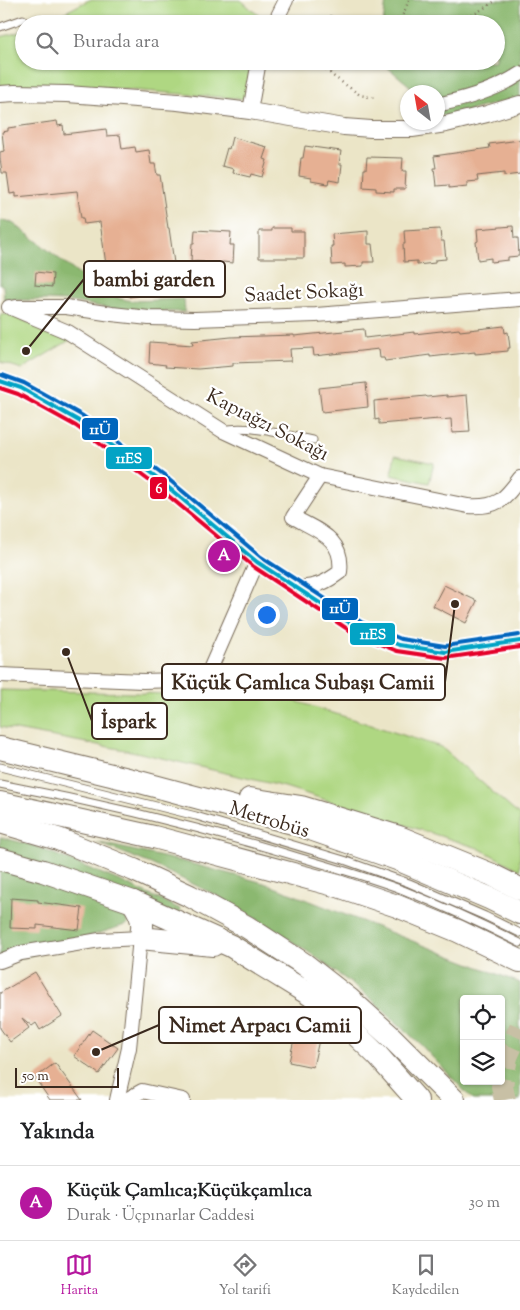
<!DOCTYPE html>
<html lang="tr">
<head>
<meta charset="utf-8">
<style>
  :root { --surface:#fff; --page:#f6f6f6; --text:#202124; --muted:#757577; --line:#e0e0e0; --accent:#b5179e }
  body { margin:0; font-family:"Sorts Mill Goudy",serif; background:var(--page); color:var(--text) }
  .controls { position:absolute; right:15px; bottom:15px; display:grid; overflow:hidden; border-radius:5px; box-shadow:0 1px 4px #0004 }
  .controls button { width:45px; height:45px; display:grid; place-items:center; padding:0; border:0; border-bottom:1px solid var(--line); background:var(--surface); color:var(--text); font:25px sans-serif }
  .compass { position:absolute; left:400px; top:85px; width:45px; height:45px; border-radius:50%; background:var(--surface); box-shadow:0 1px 4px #0004; rotate:329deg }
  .scale { position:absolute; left:15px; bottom:12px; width:104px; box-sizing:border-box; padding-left:5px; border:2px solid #3b2a1e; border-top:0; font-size:14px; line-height:18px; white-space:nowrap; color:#3b2a1e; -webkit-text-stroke:4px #fff; paint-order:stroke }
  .you { position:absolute; left:266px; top:614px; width:18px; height:18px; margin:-12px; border:4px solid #fff; border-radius:50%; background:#1a73e8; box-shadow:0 0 0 8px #1a73e833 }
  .badge { display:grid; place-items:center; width:32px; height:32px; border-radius:50%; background:var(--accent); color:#fff; font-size:16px; font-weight:700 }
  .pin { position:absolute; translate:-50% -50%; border:2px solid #fff; box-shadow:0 1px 5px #0006 }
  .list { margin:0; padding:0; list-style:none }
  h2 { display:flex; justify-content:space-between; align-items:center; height:65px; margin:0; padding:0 20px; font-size:21px }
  h2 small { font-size:16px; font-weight:400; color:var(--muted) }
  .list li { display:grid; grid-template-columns:32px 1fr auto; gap:15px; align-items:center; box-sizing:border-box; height:75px; padding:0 20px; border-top:1px solid var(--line) }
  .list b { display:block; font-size:19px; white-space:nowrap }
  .list p { margin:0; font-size:16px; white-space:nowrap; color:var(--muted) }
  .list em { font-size:16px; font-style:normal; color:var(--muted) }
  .icon { flex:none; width:28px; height:28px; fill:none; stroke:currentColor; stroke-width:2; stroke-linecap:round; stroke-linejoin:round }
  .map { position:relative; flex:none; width:520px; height:1100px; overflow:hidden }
  .search { position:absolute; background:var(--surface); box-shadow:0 1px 4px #0004; left:15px; right:15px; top:15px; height:55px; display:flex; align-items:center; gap:12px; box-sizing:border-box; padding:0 18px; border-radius:28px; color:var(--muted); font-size:19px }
  .sheet { height:140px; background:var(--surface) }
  nav { display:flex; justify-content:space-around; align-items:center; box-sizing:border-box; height:70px; border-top:1px solid var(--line); background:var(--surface); font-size:14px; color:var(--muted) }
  nav a { display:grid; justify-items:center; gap:2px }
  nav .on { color:var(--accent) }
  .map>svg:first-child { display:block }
</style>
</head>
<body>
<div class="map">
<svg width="520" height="1100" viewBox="0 0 520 1100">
  <rect width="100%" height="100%" fill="#fff"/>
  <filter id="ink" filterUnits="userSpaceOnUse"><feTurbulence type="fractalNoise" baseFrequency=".02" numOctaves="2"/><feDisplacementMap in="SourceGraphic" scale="10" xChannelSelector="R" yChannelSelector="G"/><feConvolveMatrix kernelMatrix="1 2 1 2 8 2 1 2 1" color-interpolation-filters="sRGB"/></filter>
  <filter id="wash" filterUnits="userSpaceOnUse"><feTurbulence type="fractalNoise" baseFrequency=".0096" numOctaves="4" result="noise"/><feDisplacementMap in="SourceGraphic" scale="20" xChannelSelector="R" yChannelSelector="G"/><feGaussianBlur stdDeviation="1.12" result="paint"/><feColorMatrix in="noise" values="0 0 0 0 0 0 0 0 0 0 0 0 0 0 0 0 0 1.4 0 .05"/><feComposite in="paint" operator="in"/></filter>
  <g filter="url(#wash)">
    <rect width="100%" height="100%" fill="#ebe5c7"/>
    <g fill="#afd782" stroke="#758050">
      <polygon points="89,0 241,0 253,11 268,21 267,24 42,24"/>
      <polygon points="24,31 24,61 254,61 247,99 65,85 0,86 0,37"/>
      <polygon points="8,314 70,340 22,369 0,362 0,315"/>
      <polygon points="395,455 434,463 429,483 391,475"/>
      <polygon points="225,679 441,747 520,816 520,870 478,848 285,787 136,752 0,727 0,690 176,694"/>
    </g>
    <g fill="#8bb870" stroke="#637147" fill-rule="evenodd">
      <polygon points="386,0 520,0 520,97 445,117 438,110 438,92 417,92 380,61 496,61 496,24 383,24"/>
      <polygon points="0,220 8,221 14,224 38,242 97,289 121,299 133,301 184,299 185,312 143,311 115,309 67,301 47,300 4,300 3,286 0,284"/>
      <polygon points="0,837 35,846 122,882 180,909 181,916 0,852"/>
      <path d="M96,842L185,862L264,883L520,983V1100H473L421,1045L369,997L316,957L270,927L216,895L151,864ZM464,999H501V1081H464Z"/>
      <polygon points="0,867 123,910 128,924 0,965"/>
    </g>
    <g id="blocks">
      <g fill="#e6b093">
        <polygon points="57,121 58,126 63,125 64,134 106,129 107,136 120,135 122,149 135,147 136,152 149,150 151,164 155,164 157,175 160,175 168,228 169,228 177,284 154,287 155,293 129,297 127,288 113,290 113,285 109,286 100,222 84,224 83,218 81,218 77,191 16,197 16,193 10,194 7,173 2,173 0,158 0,152 4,151 2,132 8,131 8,128"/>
        <polygon points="232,137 267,147 263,159 267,160 262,177 251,174 250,177 233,173 234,169 222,166 227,148 229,149"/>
        <polygon points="520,140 520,174 504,176 504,173 477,176 478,181 467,182 467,186 449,188 449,185 436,186 434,168 436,168 434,156 490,148 489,144"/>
        <polygon points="305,146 341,151 339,164 342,164 340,182 329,180 328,184 311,181 311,178 299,176 301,158 303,158"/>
        <polygon points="367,157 403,158 402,171 406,171 405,189 394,189 394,192 376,191 376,188 363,187 364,169 366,169"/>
        <polygon points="513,226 514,238 518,238 519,256 508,257 508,260 491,262 491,258 478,260 476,242 478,241 477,229"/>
        <polygon points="272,228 291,228 291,231 304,231 304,258 259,258 259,231 272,231"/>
        <polygon points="440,229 441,241 444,241 446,259 435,260 435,263 417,265 417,261 404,262 403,244 405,244 404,231"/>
        <polygon points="195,230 231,232 230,245 234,245 233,263 222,262 221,266 204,265 204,262 191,261 192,243 194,243"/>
        <polygon points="368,231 368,244 372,244 374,262 363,262 363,266 345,267 345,264 332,265 331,246 333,246 332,234"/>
        <polygon points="36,272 53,274 52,287 35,285"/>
        <polygon points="504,326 505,333 508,332 510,348 508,348 508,351 475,354 475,352 430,357 430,355 385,361 384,358 380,358 379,349 314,356 313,348 290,349 291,361 233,363 233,366 198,369 165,367 166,365 149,363 150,342 193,345 192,341 231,337 294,335 294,336 364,329 365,338 414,332 414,334 459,329 460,331"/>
        <polygon points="366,383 368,407 322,412 319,388"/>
        <polygon points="447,395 447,397 467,395 470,432 452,433 451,419 440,420 439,419 379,424 379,419 375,420 374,401 426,396 427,397"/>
        <polygon points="444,585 477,601 466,623 433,606"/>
        <polygon points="11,898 38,900 38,902 82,908 79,930 37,925 37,929 10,928"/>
        <polygon points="35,972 62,1016 40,1030 36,1023 32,1026 22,1018 29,1028 10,1042 0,1028 0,993"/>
        <polygon points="298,1021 322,1026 313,1067 289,1062"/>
        <polygon points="92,1030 118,1048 99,1074 74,1056"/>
        <polygon points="55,1063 66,1078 82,1100 50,1100 35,1078"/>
      </g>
    </g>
  </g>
  <g filter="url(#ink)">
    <use href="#blocks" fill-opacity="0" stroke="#796b59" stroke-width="1"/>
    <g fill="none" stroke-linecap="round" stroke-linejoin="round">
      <polyline stroke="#c8c0a5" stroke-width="22" stroke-dasharray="22 11" stroke-linecap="butt" points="505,1100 502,1086 507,1057 520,1027"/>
      <defs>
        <g id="service">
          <polyline points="0,27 23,19"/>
          <path d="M225,430C245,424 291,436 313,440"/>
          <polyline points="0,767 196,816 344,860 409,883 485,916 520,933"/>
          <path d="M0,784C101,803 200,827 298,857C333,867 368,877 403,890C443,906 482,924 520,943"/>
        </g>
        <g id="minor">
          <polyline points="274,24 286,0"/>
          <path d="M438,106L441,104C469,98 496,90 520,74"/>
          <polyline points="250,111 259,61"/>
          <path d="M9,307L68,332L223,431L320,476L468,506C497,508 504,500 520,478"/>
          <polyline points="16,307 66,307 112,314 149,318 195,319 316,315 520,299"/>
          <path d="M298,588C317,586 324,584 340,572C344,538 318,531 293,517L320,476"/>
          <polyline points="0,675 143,681 179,680 208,674 257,562"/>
          <polyline points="0,961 21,953 100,940 140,938 129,1048 117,1100"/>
          <polyline points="126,1100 142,1091 183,1100"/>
        </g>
        <g id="tertiary">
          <polyline points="0,94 15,93 67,94 178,102 250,111 344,127 371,129 412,129 446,124 487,114 520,104"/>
          <polyline points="0,381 21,388 79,421 163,483 257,562 358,628 399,645 445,652 520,641"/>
        </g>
        <g id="trunk">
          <polyline points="0,748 136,781 296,824 397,859 489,898 520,913"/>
          <polyline points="250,799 301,807 399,837 490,874 520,889"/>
          <polyline points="0,803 154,837 338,886 397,906 458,931 520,961"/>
          <polyline points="0,822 58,839 134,870 190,896 247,927 304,964 349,999 390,1036 454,1100"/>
          <polyline points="0,859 43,871 133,902 231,946 312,996 345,1024 378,1056 417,1100"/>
          <path d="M133,902C141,915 145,923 140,938L213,945"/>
        </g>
      </defs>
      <use href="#service" stroke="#796b59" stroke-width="9"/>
      <use href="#minor" stroke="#796b59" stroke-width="16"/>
      <use href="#tertiary" stroke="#796b59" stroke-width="18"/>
      <use href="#trunk" stroke="#796b59" stroke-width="24"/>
      <g stroke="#796b59" stroke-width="2.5" stroke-dasharray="1 4" stroke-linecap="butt">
        <polyline points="330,16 346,24"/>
        <polyline points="399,24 409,0"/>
        <polyline points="448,24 457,19 476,13 497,0"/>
        <polyline points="330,61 328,62 326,69 333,76 360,95 375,98"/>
      </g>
      <use href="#service" stroke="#fff" stroke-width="7"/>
      <use href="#minor" stroke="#fff" stroke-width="14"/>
      <use href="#tertiary" stroke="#fff" stroke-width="16"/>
      <use href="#trunk" stroke="#fff" stroke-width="22"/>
      <defs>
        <polyline id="bus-1" points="0,381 21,388 79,421 163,483 257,562 358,628 399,645 445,652 520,641"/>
        <polyline id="bus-2" points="0,388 18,394 76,426 159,488 254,567 355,634 397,651 445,658 520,647"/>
        <polyline id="bus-3" points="2,375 24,383 83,416 167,478 261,557 361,622 401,639 445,646 519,635"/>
      </defs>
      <use href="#bus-1" stroke="#fff" stroke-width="8"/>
      <use href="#bus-2" stroke="#fff" stroke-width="8"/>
      <use href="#bus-3" stroke="#fff" stroke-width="8"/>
      <use href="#bus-1" stroke="#03a3c5" stroke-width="4"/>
      <use href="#bus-2" stroke="#e4002b" stroke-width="4"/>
      <use href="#bus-3" stroke="#0065bd" stroke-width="4"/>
    </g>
  </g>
  <g text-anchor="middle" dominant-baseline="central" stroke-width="4.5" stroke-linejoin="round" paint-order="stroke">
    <g font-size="20" fill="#3b2a1e" stroke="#fff">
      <text transform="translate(304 294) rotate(-3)">Saadet Sokağı</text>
      <text transform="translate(267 426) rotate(27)">Kapıağzı Sokağı</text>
      <text transform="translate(269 821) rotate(17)">Metrobüs</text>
    </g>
  </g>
  <path fill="none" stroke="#3b2a1e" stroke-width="2" d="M26 351L84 279M455 604L445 682M66 652L92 721M96 1052L159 1025"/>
  <g fill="#3b2a1e" stroke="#fff" stroke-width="2">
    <circle cx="26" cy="351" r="5"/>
    <circle cx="455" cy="604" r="5"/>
    <circle cx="66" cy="652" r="5"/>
    <circle cx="96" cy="1052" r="5"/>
  </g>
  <g fill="#fff" stroke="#3b2a1e" stroke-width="2">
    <rect x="84" y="261" width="141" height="36" rx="5"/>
    <rect x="162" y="664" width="283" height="36" rx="5"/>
    <rect x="92" y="703" width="75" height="36" rx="5"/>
    <rect x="159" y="1007" width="202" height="36" rx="5"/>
  </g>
  <g font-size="21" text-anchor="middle" font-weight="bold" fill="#3b2a1e">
    <text x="154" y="286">bambi garden</text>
    <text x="303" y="689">Küçük Çamlıca Subaşı Camii</text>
    <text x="129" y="728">İspark</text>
    <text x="260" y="1032">Nimet Arpacı Camii</text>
  </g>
  <g stroke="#fff" stroke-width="2">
    <rect x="81" y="417" width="38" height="24" rx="5" fill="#0065bd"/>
    <rect x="105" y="446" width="48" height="24" rx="5" fill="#03a3c5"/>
    <rect x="149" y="476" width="19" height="24" rx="5" fill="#e4002b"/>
    <rect x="321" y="597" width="38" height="24" rx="5" fill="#0065bd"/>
    <rect x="349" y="622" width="47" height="24" rx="5" fill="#03a3c5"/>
  </g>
  <g font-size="14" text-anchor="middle" font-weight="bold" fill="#fff">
    <text x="100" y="434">11Ü</text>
    <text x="129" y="463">11ES</text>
    <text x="159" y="493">6</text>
    <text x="340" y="613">11Ü</text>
    <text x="373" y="639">11ES</text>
  </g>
</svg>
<div class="controls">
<button><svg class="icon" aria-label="locate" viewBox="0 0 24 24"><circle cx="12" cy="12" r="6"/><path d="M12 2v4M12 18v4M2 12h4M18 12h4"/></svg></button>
<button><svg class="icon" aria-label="layers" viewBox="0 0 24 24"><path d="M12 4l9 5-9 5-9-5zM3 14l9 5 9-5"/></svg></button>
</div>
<svg class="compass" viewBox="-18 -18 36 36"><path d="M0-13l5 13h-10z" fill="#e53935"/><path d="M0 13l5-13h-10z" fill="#757577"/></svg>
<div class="scale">50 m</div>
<div class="you"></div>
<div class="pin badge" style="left:224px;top:556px">A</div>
<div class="search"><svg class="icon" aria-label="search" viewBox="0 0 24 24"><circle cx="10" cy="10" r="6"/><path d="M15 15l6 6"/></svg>Burada ara</div>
</div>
<section class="sheet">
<h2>Yakında<small></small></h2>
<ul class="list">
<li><span class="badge">A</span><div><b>Küçük Çamlıca;Küçükçamlıca</b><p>Durak · Üçpınarlar Caddesi</p></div><em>30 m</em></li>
</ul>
</section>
<nav>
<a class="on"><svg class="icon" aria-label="map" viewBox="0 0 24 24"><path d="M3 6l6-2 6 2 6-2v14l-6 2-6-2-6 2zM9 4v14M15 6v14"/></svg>Harita</a>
<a><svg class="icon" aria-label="directions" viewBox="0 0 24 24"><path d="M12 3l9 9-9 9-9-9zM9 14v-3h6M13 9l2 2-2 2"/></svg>Yol tarifi</a>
<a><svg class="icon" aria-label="saved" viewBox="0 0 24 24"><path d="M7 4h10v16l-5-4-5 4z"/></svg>Kaydedilen</a>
</nav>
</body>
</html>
